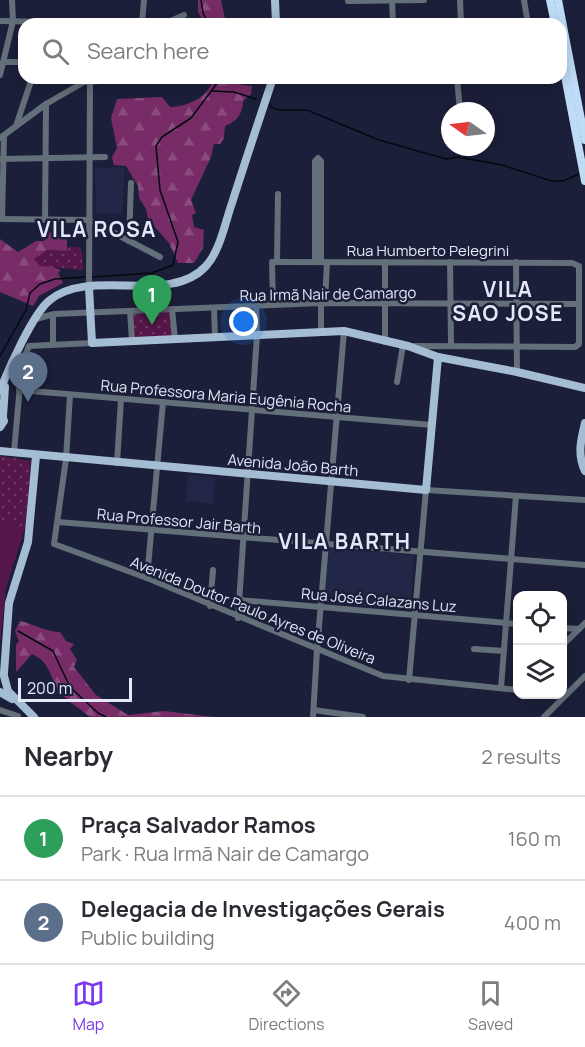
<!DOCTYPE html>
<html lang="en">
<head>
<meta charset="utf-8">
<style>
  :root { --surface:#fff; --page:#f7f7f7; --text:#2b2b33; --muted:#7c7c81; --line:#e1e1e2; --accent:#7c3aed }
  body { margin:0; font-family:Manrope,sans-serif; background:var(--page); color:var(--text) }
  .controls { position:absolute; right:18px; bottom:18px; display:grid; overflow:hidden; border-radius:12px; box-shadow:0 3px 15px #0003 }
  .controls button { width:54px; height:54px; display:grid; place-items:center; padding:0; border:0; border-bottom:2px solid var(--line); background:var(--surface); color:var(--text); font:30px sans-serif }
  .compass { position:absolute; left:441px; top:102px; width:54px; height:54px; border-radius:50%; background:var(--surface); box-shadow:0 3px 15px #0003; rotate:284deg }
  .scale { position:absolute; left:18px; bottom:15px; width:114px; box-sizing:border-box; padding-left:6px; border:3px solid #e4e8f9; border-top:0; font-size:16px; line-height:21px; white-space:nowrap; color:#e4e8f9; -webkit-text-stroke:4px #1c1f39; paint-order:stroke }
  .you { position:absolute; left:244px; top:322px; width:21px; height:21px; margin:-15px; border:4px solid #fff; border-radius:50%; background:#1a73e8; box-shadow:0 0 0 9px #1a73e833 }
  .badge { display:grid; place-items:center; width:39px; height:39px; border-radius:50%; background:var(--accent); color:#fff; font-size:20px; font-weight:700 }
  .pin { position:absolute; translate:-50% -50px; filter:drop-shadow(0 2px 3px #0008) }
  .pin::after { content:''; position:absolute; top:32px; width:21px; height:18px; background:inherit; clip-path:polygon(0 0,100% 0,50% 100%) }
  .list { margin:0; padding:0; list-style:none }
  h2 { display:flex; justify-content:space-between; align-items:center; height:78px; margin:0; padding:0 24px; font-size:26px }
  h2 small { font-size:20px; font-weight:400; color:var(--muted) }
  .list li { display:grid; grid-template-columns:39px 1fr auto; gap:18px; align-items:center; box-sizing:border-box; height:84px; padding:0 24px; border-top:2px solid var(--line) }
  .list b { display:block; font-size:22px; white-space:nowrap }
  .list p { margin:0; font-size:20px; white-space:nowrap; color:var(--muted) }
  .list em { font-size:20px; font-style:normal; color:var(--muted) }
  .icon { flex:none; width:33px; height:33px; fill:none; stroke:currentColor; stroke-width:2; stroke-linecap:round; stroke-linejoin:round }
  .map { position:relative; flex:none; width:585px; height:717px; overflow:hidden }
  .search { position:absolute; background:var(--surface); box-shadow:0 3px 15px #0003; left:18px; right:18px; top:18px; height:66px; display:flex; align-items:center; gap:15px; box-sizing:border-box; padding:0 21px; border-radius:18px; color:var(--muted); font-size:22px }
  .sheet { height:246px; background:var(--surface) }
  nav { display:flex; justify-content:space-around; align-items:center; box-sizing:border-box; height:84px; border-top:2px solid var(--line); background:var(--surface); font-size:16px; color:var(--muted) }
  nav a { display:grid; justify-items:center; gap:3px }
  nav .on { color:var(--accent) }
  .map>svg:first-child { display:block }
</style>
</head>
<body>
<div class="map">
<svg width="585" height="717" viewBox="0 0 585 717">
  <defs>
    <pattern id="forest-firs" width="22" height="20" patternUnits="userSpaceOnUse" patternTransform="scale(1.5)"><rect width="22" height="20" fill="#772c67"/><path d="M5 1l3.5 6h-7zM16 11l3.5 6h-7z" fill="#8a4b7e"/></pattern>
    <pattern id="park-dots" width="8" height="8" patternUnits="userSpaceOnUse" patternTransform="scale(1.5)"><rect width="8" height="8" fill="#551749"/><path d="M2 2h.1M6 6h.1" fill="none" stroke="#6d3964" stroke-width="1.8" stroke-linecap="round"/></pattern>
  </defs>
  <rect width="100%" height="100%" fill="#1c1f39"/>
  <g fill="#232747">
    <polygon points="125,167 122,214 96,214 95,168"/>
    <polygon points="188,475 215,477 213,504 186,501"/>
    <polygon points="328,548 414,555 410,610 324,603"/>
  </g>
  <g fill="url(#forest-firs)">
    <polygon points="198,0 221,0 226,24 205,24 198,12"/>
    <path d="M213,78H227L223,82L252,86L251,94L243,101C243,114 236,122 225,126L224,138L220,144H214L211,157L191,200L196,213L192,215L194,227L204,230L203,248L194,263H178L169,243L148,219L146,209L139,198L138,186L126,166L114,165L112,157L117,148L111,118L117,99L162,97L170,107C187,107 210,97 213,78Z"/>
    <polygon points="47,232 74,236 67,239 67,251 47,250 47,265 61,270 58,273 63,283 39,296 33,306 0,292 0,239 18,252 36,241 44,241"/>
    <path d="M20,621C34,624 46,632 60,632L66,641L74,644L70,649L77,660L74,667L96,695L128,715L164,711L214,717H90C79,708 65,700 57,688C49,673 49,662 32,654L16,672V645L19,641L15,631Z"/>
  </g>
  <g fill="url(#park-dots)">
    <polygon points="68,247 79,247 82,252 83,270 40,266 34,259 47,250 67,251"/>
    <polygon points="170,311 172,336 134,339 132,314"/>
    <polygon points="0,456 31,461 25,528 0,521"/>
  </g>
  <polygon fill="#551749" points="0,521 25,528 6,588 0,644"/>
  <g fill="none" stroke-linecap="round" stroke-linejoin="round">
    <g stroke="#000a0f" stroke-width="1.5">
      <polyline points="201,0 203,13 209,24"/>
      <polyline points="212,91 234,92 256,99"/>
      <polyline points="268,102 271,107 279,110 307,110 379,140 446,159 458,157 502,165 552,181 563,181 579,174"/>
      <polyline points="92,277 152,273 173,265 178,242 160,190 156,146 162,137 191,118 221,78"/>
      <polyline points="0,356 26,310 30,293 40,284 55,279 87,277"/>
      <polyline points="18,631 53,651 70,687 98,713 106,717"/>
    </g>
    <g stroke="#636f79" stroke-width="6">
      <polyline points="392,0 393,24"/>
      <polyline points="460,0 461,24"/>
      <polyline points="524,0 528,24"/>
      <polyline points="348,1 424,0"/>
      <polyline points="0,21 153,24"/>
      <polyline points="142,23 144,0"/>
      <polyline points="164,24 184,15"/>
      <polyline points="4,62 24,62"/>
      <polyline points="0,75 13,21 12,0"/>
      <polyline points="457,78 460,111"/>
      <polyline points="16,126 32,78"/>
      <polyline points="0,138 46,104 84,82 151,78"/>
      <polyline points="464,147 464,150"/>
      <polyline points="0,159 105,157"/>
      <polyline points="0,219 89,220 160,257"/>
      <polyline points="2,219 4,136"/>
      <polyline points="45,220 46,104"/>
      <polyline points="129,241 131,183"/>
      <polyline points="277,262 572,263 579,266 579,344 575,347 413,346"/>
      <polyline points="277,262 278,194"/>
      <polyline points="315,262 315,161 318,158 321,161 321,262"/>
      <polyline points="385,262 385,342"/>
      <polyline points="450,262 451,345"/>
      <polyline points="516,262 517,372"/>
      <polyline points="89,287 90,82"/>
      <polyline points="325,303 327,262"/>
      <polyline points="273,305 272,262 277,262"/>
      <polyline points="214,308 215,337"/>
      <polyline points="172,309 175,339"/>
      <polyline points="130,311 132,341"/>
      <polyline points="36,319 54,314 321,303 579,304"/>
      <polyline points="321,332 321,303"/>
      <polyline points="53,343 53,315"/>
      <polyline points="397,382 403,345"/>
      <polyline points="19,390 432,425"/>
      <polyline points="70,395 66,459 54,544 147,578 383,676 518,690"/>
      <polyline points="14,452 22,363 29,346 92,343"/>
      <polyline points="117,463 121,399"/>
      <polyline points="58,522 585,565"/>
      <polyline points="147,578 163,402"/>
      <polyline points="239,600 518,624"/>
      <polyline points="210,606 213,570"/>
      <polyline points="238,618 257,335 256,306"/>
      <polyline points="562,628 579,629"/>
      <polyline points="562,646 585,623"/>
      <polyline points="474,649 504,651"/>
      <polyline points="409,680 426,490 585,500"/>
      <polyline points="501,688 516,496"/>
      <polyline points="0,710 18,716"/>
      <polyline points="314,710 363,717"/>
      <polyline points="313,717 317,650 344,331"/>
      <polyline points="544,717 585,676"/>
    </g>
    <g stroke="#a5bdd3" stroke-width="8">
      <polyline points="275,0 276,24"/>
      <polyline points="89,287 92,343 344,331 408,346 438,357 517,372 585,388"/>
      <path d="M0,391C8,370 33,313 50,300C90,267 170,306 206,266C220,251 225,223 232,203C245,162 259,120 273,78"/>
      <polyline points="3,416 5,387"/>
      <path d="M585,423C581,439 577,455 585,471"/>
      <polyline points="0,427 4,421 1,413"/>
      <polyline points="0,451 426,490 438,357"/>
      <polyline points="4,673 9,603 28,542 36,456"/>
      <polyline points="4,676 8,691 34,717"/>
      <polyline points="0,692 12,699"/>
    </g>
    <g stroke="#bfdcf7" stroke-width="8">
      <polyline points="550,0 555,24"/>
      <polyline points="558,0 585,140"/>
      <polyline points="561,55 585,181"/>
    </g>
  </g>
  <g text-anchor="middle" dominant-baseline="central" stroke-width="5" stroke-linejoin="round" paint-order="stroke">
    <g font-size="15" fill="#e4e8f9" stroke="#1c1f39">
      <text x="428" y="250">Rua Humberto Pelegrini</text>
      <text transform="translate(328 294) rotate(-1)">Rua Irmã Nair de Camargo</text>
      <text transform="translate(226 396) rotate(5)">Rua Professora Maria Eugênia Rocha</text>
      <text transform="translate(293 465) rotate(5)">Avenida João Barth</text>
      <text transform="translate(179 521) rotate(5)">Rua Professor Jair Barth</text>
      <text transform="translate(379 600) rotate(5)">Rua José Calazans Luz</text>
      <text transform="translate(253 610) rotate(22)">Avenida Doutor Paulo Ayres de Oliveira</text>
    </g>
    <g font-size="21" font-weight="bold" letter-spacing="1.5" fill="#e4e8f9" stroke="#1c1f39">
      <text x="97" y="229">VILA ROSA</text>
      <text x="508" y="289">VILA<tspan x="508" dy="24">SAO JOSE</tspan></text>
      <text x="345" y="541">VILA BARTH</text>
    </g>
  </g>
</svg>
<div class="controls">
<button><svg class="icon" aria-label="locate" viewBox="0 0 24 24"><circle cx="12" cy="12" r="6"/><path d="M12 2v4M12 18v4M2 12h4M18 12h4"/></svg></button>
<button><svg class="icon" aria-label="layers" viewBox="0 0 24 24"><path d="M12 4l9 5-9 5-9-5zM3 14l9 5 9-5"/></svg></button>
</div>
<svg class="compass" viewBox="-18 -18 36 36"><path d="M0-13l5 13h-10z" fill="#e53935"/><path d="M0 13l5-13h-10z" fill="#7c7c81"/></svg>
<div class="scale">200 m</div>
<div class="you"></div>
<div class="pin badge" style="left:152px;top:325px;background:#2e9e5b">1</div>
<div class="pin badge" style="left:28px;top:402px;background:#5c6f8a">2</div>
<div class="search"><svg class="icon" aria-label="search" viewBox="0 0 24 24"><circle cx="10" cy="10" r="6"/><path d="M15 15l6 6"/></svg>Search here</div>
</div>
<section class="sheet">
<h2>Nearby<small>2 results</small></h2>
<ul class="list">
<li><span class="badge" style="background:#2e9e5b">1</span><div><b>Praça Salvador Ramos</b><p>Park · Rua Irmã Nair de Camargo</p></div><em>160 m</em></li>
<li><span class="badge" style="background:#5c6f8a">2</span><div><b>Delegacia de Investigações Gerais</b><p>Public building</p></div><em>400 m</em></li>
</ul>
</section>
<nav>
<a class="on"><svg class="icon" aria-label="map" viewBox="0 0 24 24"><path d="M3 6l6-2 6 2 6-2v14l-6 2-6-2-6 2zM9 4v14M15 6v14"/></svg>Map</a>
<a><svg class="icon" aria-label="directions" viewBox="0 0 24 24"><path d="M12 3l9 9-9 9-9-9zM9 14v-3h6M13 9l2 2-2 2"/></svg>Directions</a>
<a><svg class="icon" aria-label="saved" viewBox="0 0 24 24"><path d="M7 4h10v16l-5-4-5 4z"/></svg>Saved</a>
</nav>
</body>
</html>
